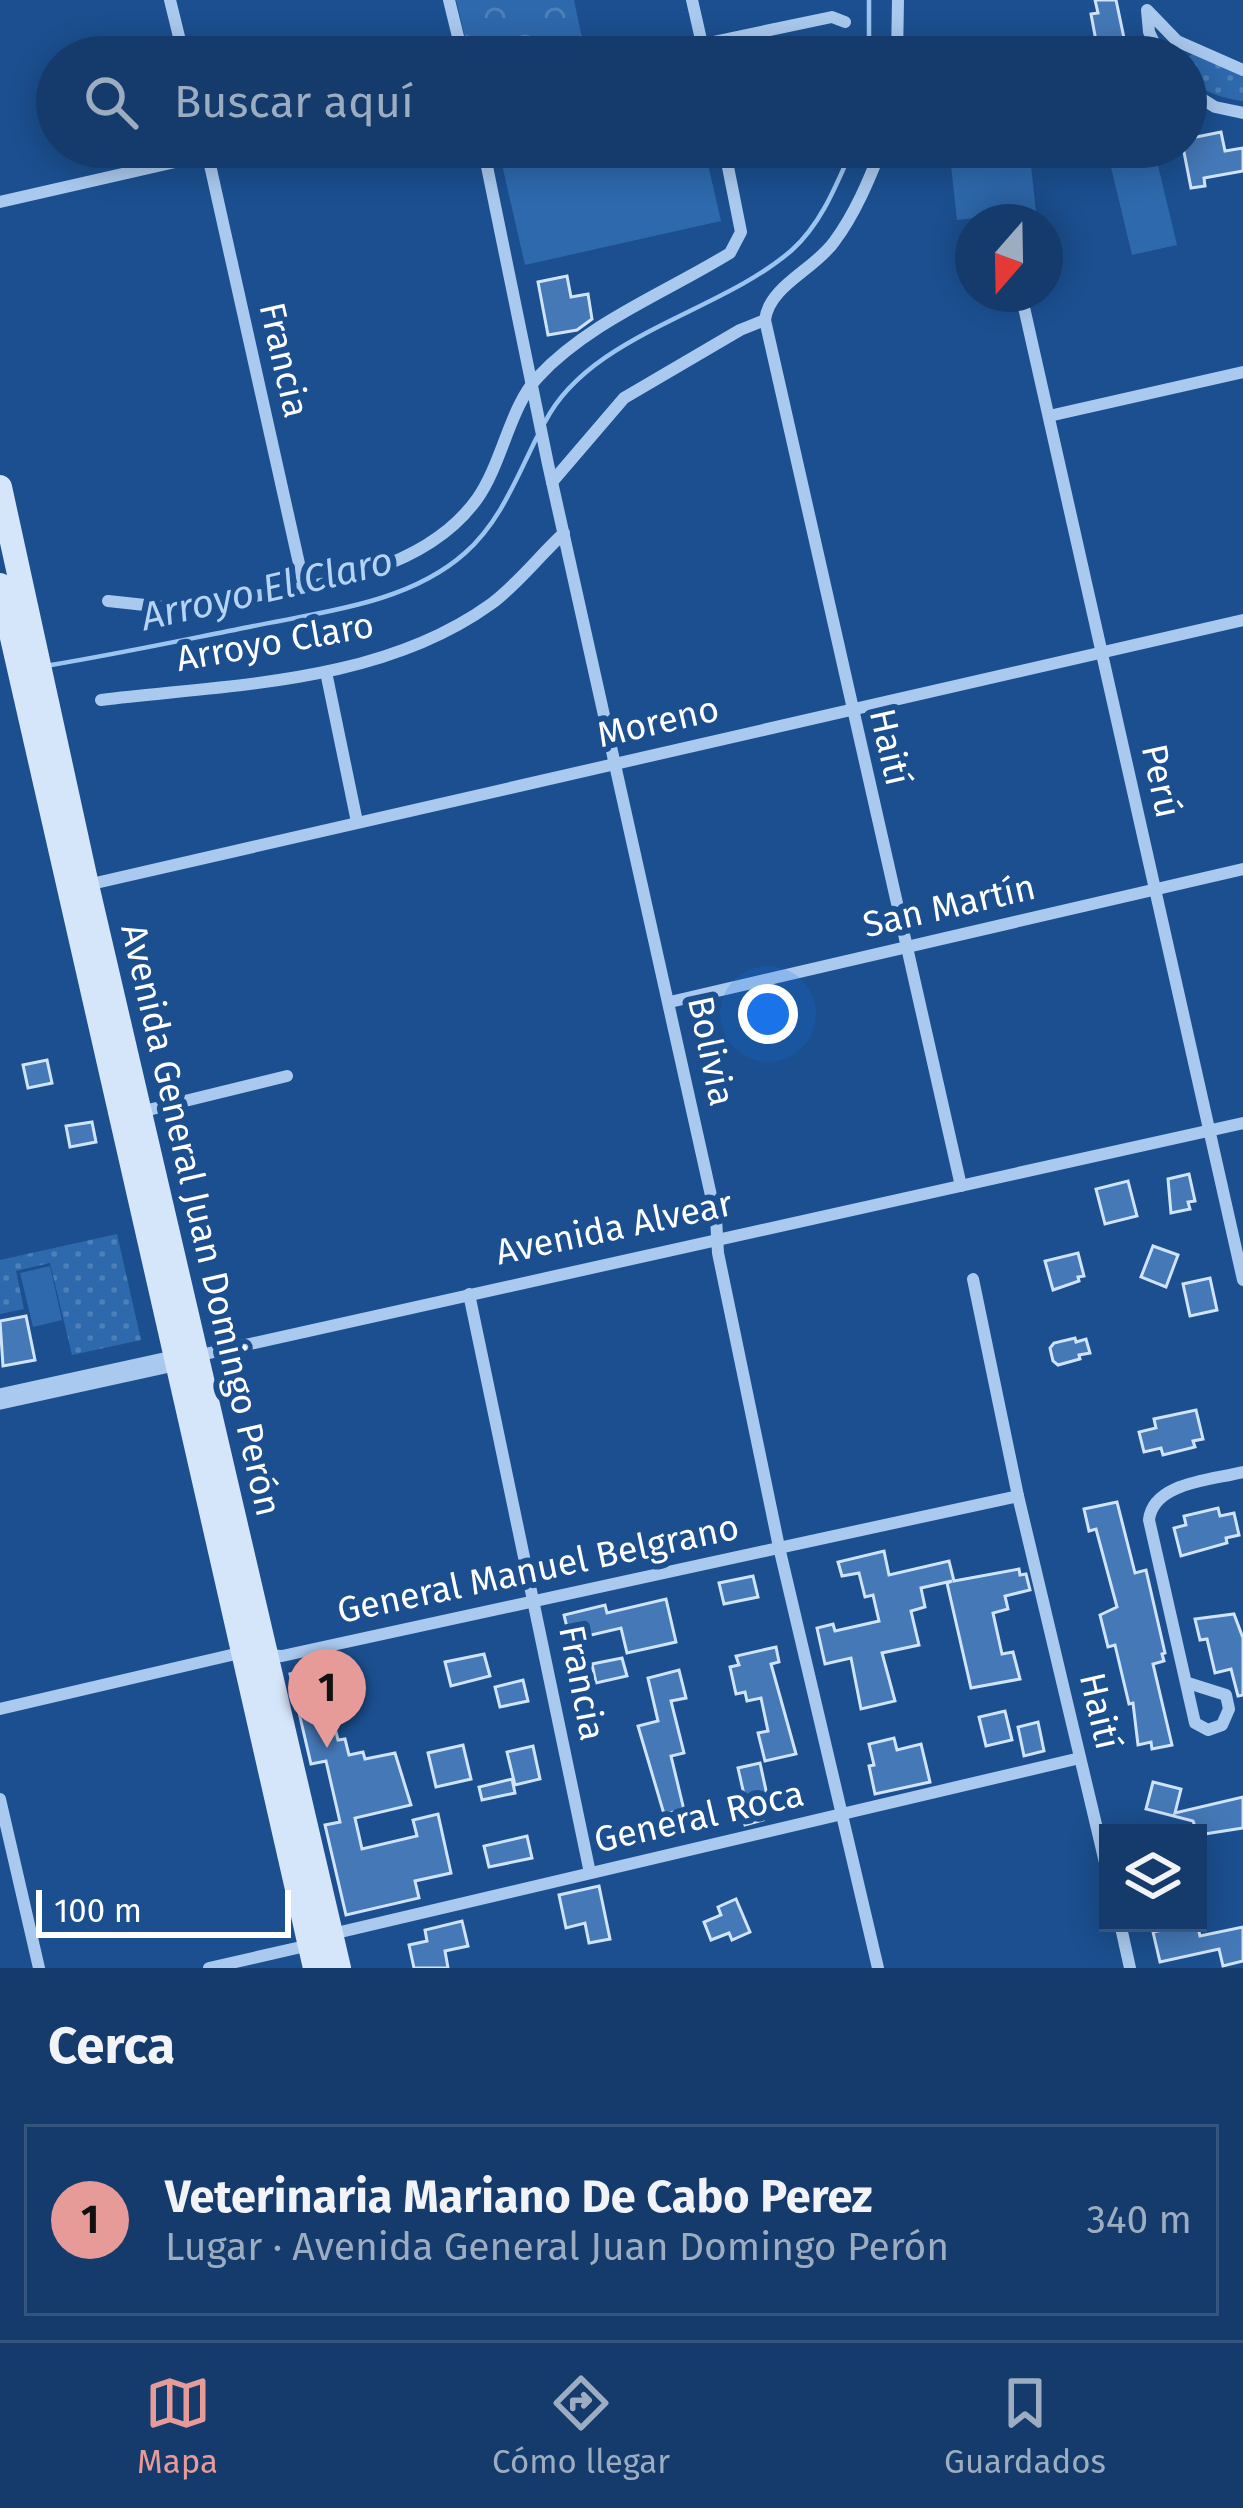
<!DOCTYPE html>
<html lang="es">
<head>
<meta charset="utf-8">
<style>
  :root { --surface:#143b6b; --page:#1d4271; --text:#f1f3f6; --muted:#9dadc1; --line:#33557e; --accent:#e69b98 }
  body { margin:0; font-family:"Fira Sans",sans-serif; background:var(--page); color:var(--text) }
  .controls { position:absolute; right:36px; bottom:36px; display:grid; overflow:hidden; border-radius:0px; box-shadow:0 6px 30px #0003 }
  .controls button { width:108px; height:108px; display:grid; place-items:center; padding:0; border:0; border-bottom:3px solid var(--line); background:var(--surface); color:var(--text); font:60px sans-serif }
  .compass { position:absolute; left:955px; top:204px; width:108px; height:108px; border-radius:50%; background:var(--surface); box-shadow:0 6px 30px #0003; rotate:200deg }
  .scale { position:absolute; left:36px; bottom:30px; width:255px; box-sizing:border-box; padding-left:12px; border:6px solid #fff; border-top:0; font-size:33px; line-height:42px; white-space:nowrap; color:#fff; -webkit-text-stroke:9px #1b4f8f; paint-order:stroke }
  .you { position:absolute; left:768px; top:1014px; width:42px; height:42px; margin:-30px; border:9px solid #fff; border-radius:50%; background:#1a73e8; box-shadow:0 0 0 18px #1a73e833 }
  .badge { display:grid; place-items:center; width:78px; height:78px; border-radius:50%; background:var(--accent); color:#111; font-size:39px; font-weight:700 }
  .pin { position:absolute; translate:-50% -99px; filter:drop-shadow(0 3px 6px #0008) }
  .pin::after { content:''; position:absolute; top:63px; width:42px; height:36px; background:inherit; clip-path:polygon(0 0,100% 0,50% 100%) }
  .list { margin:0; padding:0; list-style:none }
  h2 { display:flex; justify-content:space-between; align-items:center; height:156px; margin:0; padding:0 48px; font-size:51px }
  h2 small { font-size:39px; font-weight:400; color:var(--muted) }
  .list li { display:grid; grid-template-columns:78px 1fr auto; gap:36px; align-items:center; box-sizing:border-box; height:192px; margin:0 24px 24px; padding:0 24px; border:3px solid var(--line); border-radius:0px }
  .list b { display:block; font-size:45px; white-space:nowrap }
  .list p { margin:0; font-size:39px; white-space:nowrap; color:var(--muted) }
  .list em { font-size:39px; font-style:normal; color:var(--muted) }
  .icon { flex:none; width:66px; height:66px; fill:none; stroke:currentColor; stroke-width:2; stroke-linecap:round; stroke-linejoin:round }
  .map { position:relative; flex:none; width:1243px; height:1968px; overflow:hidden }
  .search { position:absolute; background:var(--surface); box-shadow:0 6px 30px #0003; left:36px; right:36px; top:36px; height:132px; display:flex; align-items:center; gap:30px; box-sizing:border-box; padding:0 42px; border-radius:66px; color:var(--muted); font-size:45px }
  .sheet { height:372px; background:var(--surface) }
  nav { display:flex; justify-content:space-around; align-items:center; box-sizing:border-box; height:168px; border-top:3px solid var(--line); background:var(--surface); font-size:33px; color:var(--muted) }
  nav a { display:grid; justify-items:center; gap:6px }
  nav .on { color:var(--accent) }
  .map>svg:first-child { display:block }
</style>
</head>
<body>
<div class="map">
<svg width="1243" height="1968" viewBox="0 0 1243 1968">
  <defs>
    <pattern id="grass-dots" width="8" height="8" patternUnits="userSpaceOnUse" patternTransform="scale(3)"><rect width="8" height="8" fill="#2e69ad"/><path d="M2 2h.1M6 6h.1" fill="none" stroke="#4d80b9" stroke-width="1.8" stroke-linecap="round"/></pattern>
    <pattern id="forest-crowns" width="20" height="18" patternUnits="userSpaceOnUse" patternTransform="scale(3)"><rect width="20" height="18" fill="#2e69ad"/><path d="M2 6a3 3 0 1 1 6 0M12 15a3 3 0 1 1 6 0" fill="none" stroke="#4d80b9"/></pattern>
  </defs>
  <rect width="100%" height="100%" fill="#1b4f8f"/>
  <g fill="url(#grass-dots)">
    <path d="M1192,54L1243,72V101C1220,98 1203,92 1186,75V59Z"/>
    <polygon points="117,1234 141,1340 72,1355 50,1263 16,1271 24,1309 0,1314 0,1260"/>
  </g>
  <polygon fill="url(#forest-crowns)" points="456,0 574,0 586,57 470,57"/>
  <g fill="#2e69ad">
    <polygon points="498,147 704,147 721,221 525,265"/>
    <polygon points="949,147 1029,147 1036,212 957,220"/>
    <polygon points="1156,157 1177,245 1132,255 1111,167"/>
    <polygon points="50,1266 62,1320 33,1327 20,1273"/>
  </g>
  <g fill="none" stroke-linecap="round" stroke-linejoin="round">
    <g stroke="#9cc4f0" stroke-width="4.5">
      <polyline points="869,0 869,57"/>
      <path d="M545,422C590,334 720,313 792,250C822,223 837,183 853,147"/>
      <path d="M51,665C117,654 183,640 249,627C320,612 408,604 465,553C500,522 516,479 537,437"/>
    </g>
  </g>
  <g fill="#4478b7" stroke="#cfe3fa" stroke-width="3">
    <polygon points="1095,0 1116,0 1128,57 1099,57 1091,14 1098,13"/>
    <polygon points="1221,132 1225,151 1243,148 1243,171 1204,178 1205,186 1191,188 1183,147 1186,139"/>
    <polygon points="567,276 571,297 588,294 592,319 577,330 548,335 538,282"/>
    <polygon points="47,1060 52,1083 28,1088 23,1065"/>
    <polygon points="92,1122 96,1142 70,1147 66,1126"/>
    <polygon points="1189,1174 1195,1201 1188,1202 1190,1209 1171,1213 1168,1179"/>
    <polygon points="1128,1181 1137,1216 1105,1224 1096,1189"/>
    <polygon points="1153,1246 1178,1255 1166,1287 1141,1277"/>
    <polygon points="1078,1253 1084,1276 1078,1277 1079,1281 1053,1290 1045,1261"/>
    <polygon points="1210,1278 1217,1310 1190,1316 1183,1284"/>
    <polygon points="26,1316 35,1360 3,1366 0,1321"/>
    <polygon points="1075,1338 1076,1342 1086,1339 1090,1353 1079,1355 1080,1359 1058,1365 1053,1361 1050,1348 1054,1343"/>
    <polygon points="1196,1410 1203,1439 1193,1441 1195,1447 1163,1455 1161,1448 1144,1452 1139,1432 1156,1428 1154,1419"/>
    <polygon points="1117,1502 1135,1573 1146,1570 1165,1653 1162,1654 1164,1661 1153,1664 1172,1745 1152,1749 1151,1742 1138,1745 1133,1703 1129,1704 1115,1645 1108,1647 1100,1615 1117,1607 1096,1529 1089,1531 1084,1509"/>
    <polygon points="1218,1508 1220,1516 1234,1513 1239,1535 1226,1538 1227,1543 1181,1556 1174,1528 1186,1525 1184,1516"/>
    <polygon points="884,1551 889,1575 949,1561 954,1581 1019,1569 1020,1575 1026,1574 1030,1590 1005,1596 1008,1609 993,1613 1002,1654 1013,1652 1020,1679 971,1688 947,1583 952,1581 921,1588 925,1607 911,1611 919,1645 882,1653 895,1701 861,1709 851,1658 825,1664 817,1628 833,1624 835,1631 879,1621 873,1595 865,1597 859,1573 842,1576 838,1562"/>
    <polygon points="753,1576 758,1597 724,1604 719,1583"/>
    <polygon points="666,1599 676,1642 627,1653 621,1628 570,1640 564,1615 605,1605 607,1613"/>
    <polygon points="1234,1614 1243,1638 1243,1695 1238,1696 1231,1669 1215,1673 1207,1639 1200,1640 1195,1619"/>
    <polygon points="776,1647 779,1662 771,1664 796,1754 765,1761 758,1733 768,1731 761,1698 747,1701 745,1692 736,1694 730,1667 739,1665 736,1656"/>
    <polygon points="484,1654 490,1676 451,1686 445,1662"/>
    <polygon points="622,1658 627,1676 596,1683 592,1664"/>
    <polygon points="344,1662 351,1693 337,1696 340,1711 331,1713 338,1740 345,1739 349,1755 363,1752 365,1759 395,1753 411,1805 355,1818 362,1849 417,1836 413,1820 438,1814 451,1873 415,1881 419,1898 346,1915 325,1825 340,1822 326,1761 311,1764 290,1674"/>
    <polygon points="679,1670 686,1698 671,1701 684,1753 671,1756 684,1810 664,1814 638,1726 658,1721 648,1678"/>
    <polygon points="523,1680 528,1701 500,1707 495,1687"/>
    <polygon points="1005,1711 1012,1740 986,1746 979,1717"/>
    <polygon points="1038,1722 1044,1751 1024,1756 1018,1727"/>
    <polygon points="894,1738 897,1750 921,1744 930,1782 875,1794 869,1766 874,1765 869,1744"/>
    <polygon points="463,1745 471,1779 436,1787 428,1753"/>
    <polygon points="533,1746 540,1779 515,1785 507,1752"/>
    <polygon points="760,1763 767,1795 757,1798 763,1820 745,1825 739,1801 745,1799 738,1768"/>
    <polygon points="512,1779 515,1793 482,1800 479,1787"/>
    <polygon points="1153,1782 1181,1789 1175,1813 1243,1797 1243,1828 1198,1835 1193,1821 1146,1809"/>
    <polygon points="527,1836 532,1858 489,1867 484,1846"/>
    <polygon points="599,1886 610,1939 589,1943 585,1923 566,1928 559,1895"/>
    <polygon points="736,1899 750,1932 732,1940 729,1933 711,1940 704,1922 721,1915 718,1907"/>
    <polygon points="462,1921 468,1946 445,1951 448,1968 414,1968 409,1945 427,1941 425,1930"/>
    <polygon points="1197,1923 1200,1936 1243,1927 1243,1961 1223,1966 1219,1949 1160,1962 1153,1932"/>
  </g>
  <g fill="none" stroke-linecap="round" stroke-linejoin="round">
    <g stroke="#a9c9ee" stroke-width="12">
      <polyline points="170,0 184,57"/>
      <polyline points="449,0 463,57"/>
      <polyline points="692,0 705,57"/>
      <polyline points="642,57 832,17 845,22"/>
      <polyline points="897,57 898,0"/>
      <polyline points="1161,57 1149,32 1147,10 1177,41 1243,70"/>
      <polyline points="1186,89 1215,107 1243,113"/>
      <polyline points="206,147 304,586"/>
      <polyline points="483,147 548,464 716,1218 718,1253 779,1547 878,1968"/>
      <path d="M882,147C869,180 855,214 834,242C814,270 769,286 765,320L961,1186"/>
      <polyline points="0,202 241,147"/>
      <polyline points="1021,294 1243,1280"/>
      <polyline points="1049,416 1243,372"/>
      <polyline points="552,482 624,398 740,330 765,320"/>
      <path d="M108,601L173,608L201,605C293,588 418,581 477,499C502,464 510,406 538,377C589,322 667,292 730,253L741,232L724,147"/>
      <polyline points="326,672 357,822"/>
      <path d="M101,700C232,684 380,684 491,604C518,584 539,556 564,533"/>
      <polyline points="87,885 1243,620"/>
      <polyline points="670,1002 1243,869"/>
      <polyline points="140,1112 287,1076"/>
      <polyline points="973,1279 1018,1496 1108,1875"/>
      <polyline points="469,1294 590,1873"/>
      <polyline points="196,1356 1243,1123"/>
      <polyline points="264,1655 282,1656 1018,1496"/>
      <path d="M1188,1683L1226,1695L1229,1709L1222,1725L1208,1730L1195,1723L1149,1520C1153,1482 1213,1480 1243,1472"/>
      <polyline points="0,1709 244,1652"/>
      <polyline points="0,1799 39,1968"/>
      <polyline points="1120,1923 1130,1968"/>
      <polyline points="332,1934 1080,1758"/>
      <polyline points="209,1968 310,1945"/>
    </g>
    <polyline stroke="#a9c9ee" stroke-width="21" points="0,1399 178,1360"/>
    <g stroke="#d6e6fa" stroke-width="24">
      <polyline points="0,487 87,885 339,1968"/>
      <polyline points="0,585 315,1968"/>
    </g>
  </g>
  <g text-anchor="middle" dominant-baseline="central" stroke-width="12" stroke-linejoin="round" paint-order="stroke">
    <g font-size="36" fill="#fff" stroke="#1b4f8f">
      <text transform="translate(284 360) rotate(77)">Francia</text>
      <text transform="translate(275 642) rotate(-10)">Arroyo Claro</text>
      <text transform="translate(658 722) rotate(-13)">Moreno</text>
      <text transform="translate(890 747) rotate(77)">Haití</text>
      <text transform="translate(1161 781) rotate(78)">Perú</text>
      <text transform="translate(949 906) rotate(-13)">San Martín</text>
      <text transform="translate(711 1051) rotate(78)">Bolivia</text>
      <text transform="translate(201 1220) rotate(77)">Avenida General Juan Domingo Perón</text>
      <text transform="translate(614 1228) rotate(-12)">Avenida Alvear</text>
      <text transform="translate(538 1569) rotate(-12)">General Manuel Belgrano</text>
      <text transform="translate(582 1683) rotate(79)">Francia</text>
      <text transform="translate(1100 1711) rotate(77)">Haití</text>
      <text transform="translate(699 1817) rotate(-13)">General Roca</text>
    </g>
    <g font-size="39" font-style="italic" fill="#b5d3f5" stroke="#1b4f8f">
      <text transform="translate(267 589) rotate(-13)">Arroyo El Claro</text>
    </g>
  </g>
</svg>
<div class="controls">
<button><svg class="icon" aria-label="layers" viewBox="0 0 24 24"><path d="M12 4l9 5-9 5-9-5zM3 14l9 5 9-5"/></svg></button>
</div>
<svg class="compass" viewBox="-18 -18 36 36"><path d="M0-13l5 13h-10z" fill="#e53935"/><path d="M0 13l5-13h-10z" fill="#9dadc1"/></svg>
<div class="scale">100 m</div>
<div class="you"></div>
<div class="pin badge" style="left:327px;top:1748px">1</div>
<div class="search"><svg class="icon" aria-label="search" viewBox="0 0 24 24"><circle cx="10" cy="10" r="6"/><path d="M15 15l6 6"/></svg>Buscar aquí</div>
</div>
<section class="sheet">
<h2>Cerca<small></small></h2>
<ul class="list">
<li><span class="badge">1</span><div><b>Veterinaria Mariano De Cabo Perez</b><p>Lugar · Avenida General Juan Domingo Perón</p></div><em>340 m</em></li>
</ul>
</section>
<nav>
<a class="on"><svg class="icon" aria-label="map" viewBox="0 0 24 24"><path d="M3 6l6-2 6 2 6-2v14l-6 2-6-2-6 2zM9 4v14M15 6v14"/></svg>Mapa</a>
<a><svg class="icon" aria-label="directions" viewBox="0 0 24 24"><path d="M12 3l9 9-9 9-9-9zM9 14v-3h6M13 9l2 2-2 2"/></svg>Cómo llegar</a>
<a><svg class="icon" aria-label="saved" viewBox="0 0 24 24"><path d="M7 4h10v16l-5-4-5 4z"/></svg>Guardados</a>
</nav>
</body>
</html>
